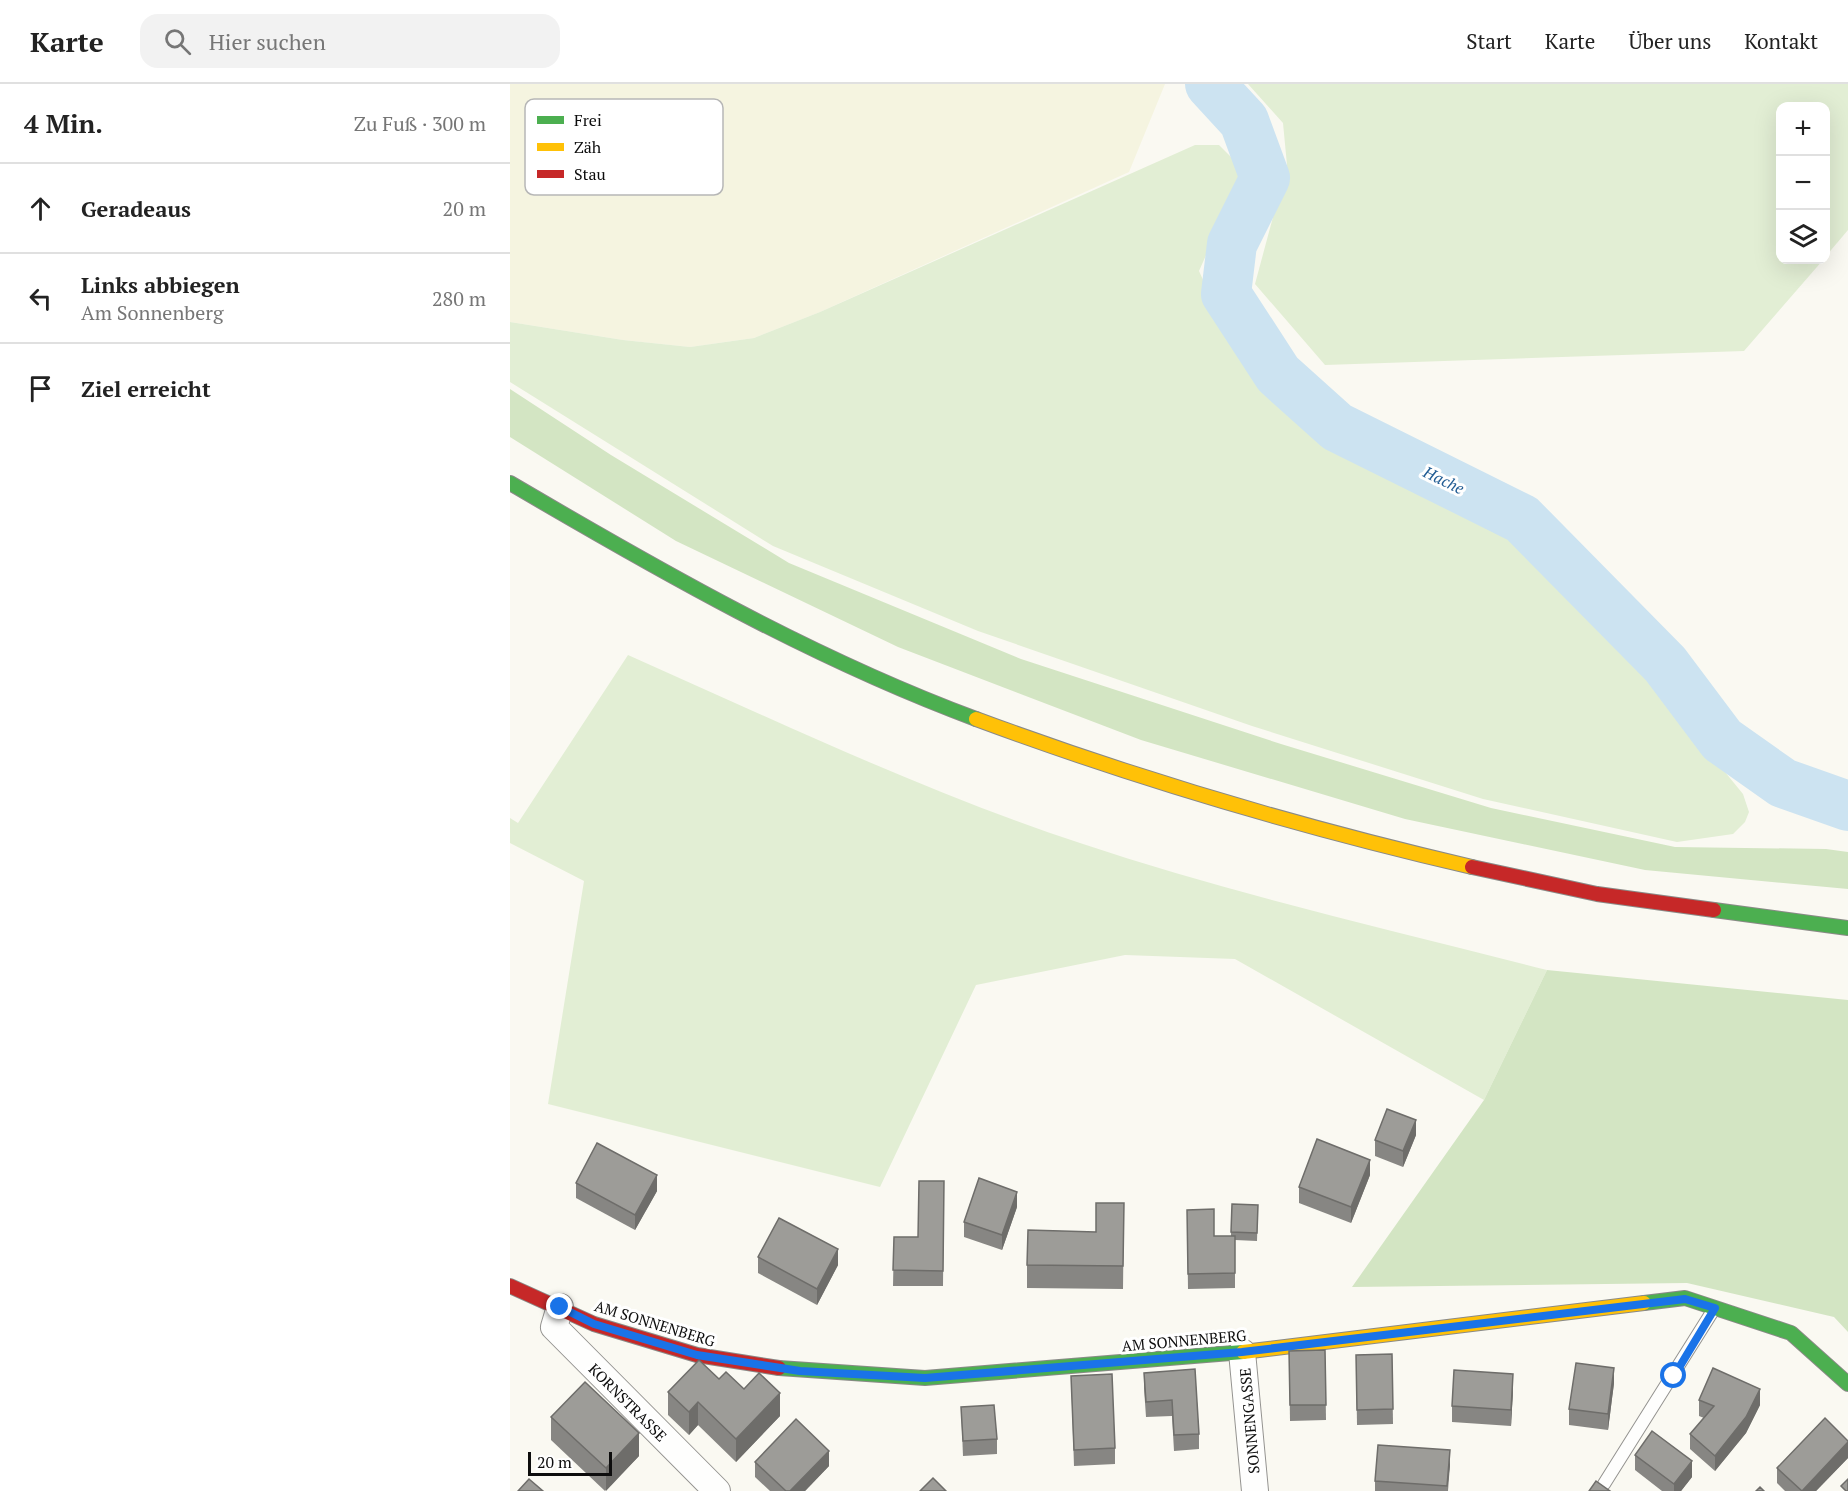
<!DOCTYPE html>
<html lang="de">
<head>
<meta charset="utf-8">
<style>
  :root { --surface:#fff; --page:#f2f2f2; --text:#222; --muted:#767676; --line:#e0e0e0 }
  body { margin:0; font-family:"PT Serif",serif; background:var(--page); color:var(--text) }
  .controls { position:absolute; right:18px; top:18px; display:grid; overflow:hidden; border-radius:12px; box-shadow:0 6px 24px #0002 }
  .controls button { width:54px; height:54px; display:grid; place-items:center; padding:0; border:0; border-bottom:2px solid var(--line); background:var(--surface); color:var(--text); font:30px sans-serif }
  .scale { position:absolute; left:18px; bottom:15px; width:84px; box-sizing:border-box; padding-left:6px; border:3px solid #0d0d0d; border-top:0; font-size:16px; line-height:21px; white-space:nowrap; color:#0d0d0d; -webkit-text-stroke:4px #fff; paint-order:stroke }
  .stop { position:absolute; width:18px; height:18px; margin:-14px; border:4px solid #1a73e8; border-radius:50%; background:#fff }
  .stop.end { background:#1a73e8; border-color:#fff; box-shadow:0 2px 6px #0008 }
  .list { margin:0; padding:0; list-style:none }
  h2 { display:flex; justify-content:space-between; align-items:center; height:78px; margin:0; padding:0 24px; font-size:26px }
  h2 small { font-size:20px; font-weight:400; color:var(--muted) }
  .list li { display:grid; grid-template-columns:39px 1fr auto; gap:18px; align-items:center; box-sizing:border-box; height:90px; padding:0 24px; border-top:2px solid var(--line) }
  .list b { display:block; font-size:22px; white-space:nowrap }
  .list p { margin:0; font-size:20px; white-space:nowrap; color:var(--muted) }
  .list em { font-size:20px; font-style:normal; color:var(--muted) }
  .icon { flex:none; width:33px; height:33px; fill:none; stroke:currentColor; stroke-width:2; stroke-linecap:round; stroke-linejoin:round }
  .map { position:relative; flex:none; width:1338px; height:1407px; overflow:hidden }
  header { display:flex; align-items:center; gap:36px; box-sizing:border-box; height:84px; padding:0 30px; background:var(--surface); border-bottom:2px solid var(--line) }
  header strong { font-size:28px }
  nav { display:flex; gap:33px; margin-inline-start:auto; font-size:21px }
  .search { width:420px; height:54px; background:var(--page); display:flex; align-items:center; gap:15px; box-sizing:border-box; padding:0 21px; border-radius:18px; color:var(--muted); font-size:22px }
  main { display:flex }
  aside { flex:1; background:var(--surface) }
  .map>svg:first-child { display:block }
</style>
</head>
<body>
<header>
<strong>Karte</strong>
<div class="search"><svg class="icon" aria-label="search" viewBox="0 0 24 24"><circle cx="10" cy="10" r="6"/><path d="M15 15l6 6"/></svg>Hier suchen</div>
<nav><a>Start</a><a>Karte</a><a>Über uns</a><a>Kontakt</a></nav>
</header>
<main>
<aside>
<h2>4 Min.<small>Zu Fuß · 300 m</small></h2>
<ul class="list">
<li><svg class="icon" aria-label="ahead" viewBox="0 0 24 24"><path d="M12 20V5M6 11l6-6 6 6"/></svg><div><b>Geradeaus</b></div><em>20 m</em></li>
<li><svg class="icon" aria-label="left" viewBox="0 0 24 24"><path d="M17 20v-9H6M10 6l-5 5 5 5"/></svg><div><b>Links abbiegen</b><p>Am Sonnenberg</p></div><em>280 m</em></li>
<li><svg class="icon" aria-label="arrive" viewBox="0 0 24 24"><path d="M6 21V4h12l-3 4 3 4H6"/></svg><div><b>Ziel erreicht</b></div></li>
</ul>
</aside>
<div class="map">
<svg width="1338" height="1407" viewBox="0 0 1338 1407">
  <rect width="100%" height="100%" fill="#faf9f2"/>
  <polygon fill="#f5f4e0" points="0,0 655,0 619,88 310,228 244,254 180,263 113,256 0,238"/>
  <g fill="#e2eed4">
    <polygon points="738,0 1338,0 1338,146 1316,172 1316,22 1270,22 1270,176 1313,176 1234,267 815,281 745,200 777,81 773,39"/>
    <polygon points="685,61 709,61 730,82 730,109 705,151 689,187 709,231 748,295 855,381 996,453 1139,595 1233,710 1239,728 1235,738 1223,750 1167,758 973,715 742,642 468,547 263,462 0,298 0,238 113,256 180,263 244,254 310,228"/>
    <path d="M118,571C267,637 415,708 570,759C723,810 880,846 1037,886L974,1016L725,875L615,871L466,901L370,1103L38,1020L74,797L0,759V734L8,739Z"/>
  </g>
  <g fill="#d3e5c3">
    <polygon points="0,305 101,371 279,479 511,575 771,660 981,724 1165,763 1316,765 1338,768 1338,805 1135,786 895,735 631,656 388,563 166,457 0,353"/>
    <polygon points="1037,886 1338,916 1338,1248 1324,1233 1177,1199 842,1203 974,1016"/>
  </g>
  <g fill="none" stroke-linecap="round" stroke-linejoin="round">
    <polyline stroke="#cce3f1" stroke-width="50" points="700,0 734,37 755,94 722,160 716,210 768,290 827,343 1012,435 1155,580 1212,656 1273,699 1338,722"/>
    <defs>
      <polyline id="lane" points="1094,1400 1204,1225"/>
      <g id="street">
        <polyline points="50,1223 44,1243 207,1407"/>
        <polyline points="732,1268 745,1407"/>
      </g>
      <g id="fast">
        <path d="M0,399C150,487 302,574 466,635"/>
        <polyline points="1204,826 1338,844"/>
        <polyline points="1134,1219 1175,1214 1281,1249 1338,1300"/>
        <polyline points="269,1284 415,1294 733,1268"/>
      </g>
      <g id="slow">
        <path d="M466,635C628,695 794,744 962,783"/>
        <polyline points="733,1268 1134,1219"/>
      </g>
      <g id="jam">
        <polyline points="962,783 1087,810 1204,826"/>
        <polyline points="0,1202 84,1240 187,1271 269,1284"/>
      </g>
    </defs>
    <use href="#lane" stroke="#949390" stroke-width="14"/>
    <use href="#street" stroke="#949390" stroke-width="28"/>
    <use href="#fast" stroke="#8a8a87" stroke-width="16"/>
    <use href="#slow" stroke="#8a8a87" stroke-width="16"/>
    <use href="#jam" stroke="#8a8a87" stroke-width="16"/>
    <use href="#lane" stroke="#fefefd" stroke-width="12"/>
    <use href="#street" stroke="#fefefd" stroke-width="26"/>
    <use href="#fast" stroke="#4caf50" stroke-width="14"/>
    <use href="#slow" stroke="#ffc107" stroke-width="14"/>
    <use href="#jam" stroke="#c62828" stroke-width="14"/>
  </g>
  <g fill="#878683">
    <polygon points="906,1051 893,1083 865,1072 865,1056"/>
    <polygon points="860,1091 841,1139 789,1119 789,1103"/>
    <polygon points="434,1097 433,1202 383,1202 384,1153 408,1153"/>
    <polygon points="66,1099 147,1107 125,1146 66,1114"/>
    <polygon points="614,1119 613,1205 517,1204 517,1181 586,1148"/>
    <polygon points="748,1121 747,1157 725,1156 725,1204 678,1205 677,1126 704,1152 721,1152 721,1148"/>
    <polygon points="507,1123 492,1166 454,1153 454,1138"/>
    <polygon points="248,1173 328,1181 307,1221 248,1189"/>
    <polygon points="815,1266 816,1336 780,1337 779,1267"/>
    <polygon points="882,1270 883,1340 847,1341 846,1271"/>
    <polygon points="685,1285 689,1350 689,1365 664,1367 662,1332 636,1333 634,1304 634,1289"/>
    <polygon points="561,1292 605,1364 605,1380 564,1382"/>
    <polygon points="209,1295 234,1305 270,1332 226,1378 188,1341 179,1351 158,1331 158,1308"/>
    <polygon points="1104,1299 1098,1346 1059,1341 1059,1325"/>
    <polygon points="1003,1306 1001,1342 942,1338 942,1322"/>
    <polygon points="1189,1316 1250,1321 1236,1349 1205,1387 1180,1365 1180,1350 1194,1334 1189,1332"/>
    <polygon points="451,1323 487,1355 487,1370 453,1372"/>
    <polygon points="41,1333 129,1372 95,1407 41,1356"/>
    <polygon points="1338,1357 1338,1374 1306,1407 1275,1407 1267,1399 1267,1384"/>
    <polygon points="1125,1371 1182,1393 1171,1407 1152,1407 1125,1386"/>
    <polygon points="245,1378 319,1382 295,1407 260,1407 245,1393"/>
    <polygon points="940,1381 938,1407 865,1407 865,1397"/>
  </g>
  <g fill="#6e6d6a">
    <polygon points="906,1036 906,1051 893,1083 893,1067"/>
    <polygon points="860,1076 860,1091 841,1139 841,1123"/>
    <polygon points="147,1091 147,1107 125,1146 125,1131"/>
    <polygon points="507,1108 507,1123 492,1166 492,1151"/>
    <polygon points="328,1165 328,1181 307,1221 307,1205"/>
    <polygon points="1104,1284 1104,1299 1098,1346 1098,1330"/>
    <polygon points="1003,1290 1003,1306 1001,1342 1001,1326"/>
    <polygon points="1250,1305 1250,1321 1236,1349 1205,1387 1205,1372"/>
    <polygon points="270,1309 270,1332 226,1378 226,1355"/>
    <polygon points="188,1318 188,1341 179,1351 179,1328"/>
    <polygon points="129,1349 129,1372 96,1407 96,1384"/>
    <polygon points="1338,1358 1338,1374 1306,1407 1292,1407"/>
    <polygon points="940,1366 940,1381 937,1407"/>
    <polygon points="319,1367 319,1382 295,1407 280,1407"/>
    <polygon points="1182,1377 1182,1393 1171,1407 1164,1407 1164,1400"/>
  </g>
  <g fill="#9d9c98" stroke="#6e6d6a" stroke-width="1.5">
    <polygon points="877,1025 906,1036 893,1067 865,1056"/>
    <polygon points="807,1055 860,1076 841,1123 789,1103"/>
    <polygon points="87,1059 147,1091 125,1131 66,1099"/>
    <polygon points="469,1094 507,1108 492,1151 454,1138"/>
    <polygon points="409,1097 434,1097 433,1187 383,1186 384,1153 408,1153"/>
    <polygon points="586,1119 614,1119 613,1182 517,1181 518,1146 586,1148"/>
    <polygon points="722,1120 748,1121 747,1149 721,1148"/>
    <polygon points="704,1125 704,1152 725,1152 725,1189 678,1190 677,1126"/>
    <polygon points="269,1134 328,1165 307,1205 248,1173"/>
    <polygon points="815,1266 816,1321 780,1321 779,1267"/>
    <polygon points="882,1270 883,1325 847,1326 846,1271"/>
    <polygon points="189,1276 209,1295 216,1288 234,1305 249,1289 270,1309 226,1355 188,1318 179,1328 158,1308"/>
    <polygon points="1066,1279 1104,1284 1098,1330 1059,1325"/>
    <polygon points="1203,1284 1250,1305 1236,1333 1205,1372 1180,1350 1204,1322 1189,1316"/>
    <polygon points="685,1285 689,1350 664,1351 662,1316 636,1318 634,1289"/>
    <polygon points="944,1286 1003,1290 1001,1326 942,1322"/>
    <polygon points="602,1290 605,1364 564,1366 561,1292"/>
    <polygon points="75,1298 129,1349 96,1384 41,1333"/>
    <polygon points="484,1321 487,1355 453,1357 451,1323"/>
    <polygon points="1315,1334 1338,1357 1338,1358 1292,1407 1267,1384"/>
    <polygon points="286,1335 319,1367 280,1407 276,1407 245,1378"/>
    <polygon points="1142,1347 1182,1377 1164,1400 1125,1371"/>
    <polygon points="868,1361 940,1366 937,1402 865,1397"/>
    <polygon points="423,1394 436,1407 410,1407"/>
    <polygon points="19,1395 33,1407 8,1407"/>
    <polygon points="1338,1395 1338,1407 1336,1407 1331,1402"/>
    <polygon points="1086,1397 1100,1407 1079,1407"/>
    <polygon points="1250,1403 1254,1407 1246,1407"/>
  </g>
  <g fill="none" stroke-linecap="round" stroke-linejoin="round">
    <polyline stroke="#1a73e8" stroke-width="8" points="50,1223 84,1240 187,1271 290,1287 415,1294 732,1268 1175,1215 1205,1224 1164,1292"/>
  </g>
  <g text-anchor="middle" dominant-baseline="central" stroke-width="6" stroke-linejoin="round" paint-order="stroke">
    <g font-size="15" fill="#0d0d0d" stroke="#fff">
      <text transform="translate(145 1239) rotate(17)">AM SONNENBERG</text>
      <text transform="translate(674 1256) rotate(-5)">AM SONNENBERG</text>
      <text transform="translate(118 1318) rotate(45)">KORNSTRASSE</text>
      <text transform="translate(739 1337) rotate(-95)">SONNENGASSE</text>
    </g>
    <g font-size="16" font-style="italic" fill="#225d94" stroke="#fff">
      <text transform="translate(934 396) rotate(26)">Hache</text>
    </g>
  </g>
  <rect x="15" y="15" width="198" height="96" rx="9" fill="#fff" stroke="#b6b6b6" stroke-width="1.5"/>
  <rect x="27" y="32" width="27" height="8" fill="#4caf50"/>
  <rect x="27" y="59" width="27" height="8" fill="#ffc107"/>
  <rect x="27" y="86" width="27" height="8" fill="#c62828"/>
  <g font-size="16" fill="#0d0d0d">
    <text x="64" y="42">Frei</text>
    <text x="64" y="69">Zäh</text>
    <text x="64" y="96">Stau</text>
  </g>
</svg>
<div class="controls">
<button>+</button>
<button>−</button>
<button><svg class="icon" aria-label="layers" viewBox="0 0 24 24"><path d="M12 4l9 5-9 5-9-5zM3 14l9 5 9-5"/></svg></button>
</div>
<div class="scale">20 m</div>
<div class="stop" style="left:1164px;top:1292px"></div>
<div class="stop end" style="left:50px;top:1223px"></div>
</div>
</main>
</body>
</html>
